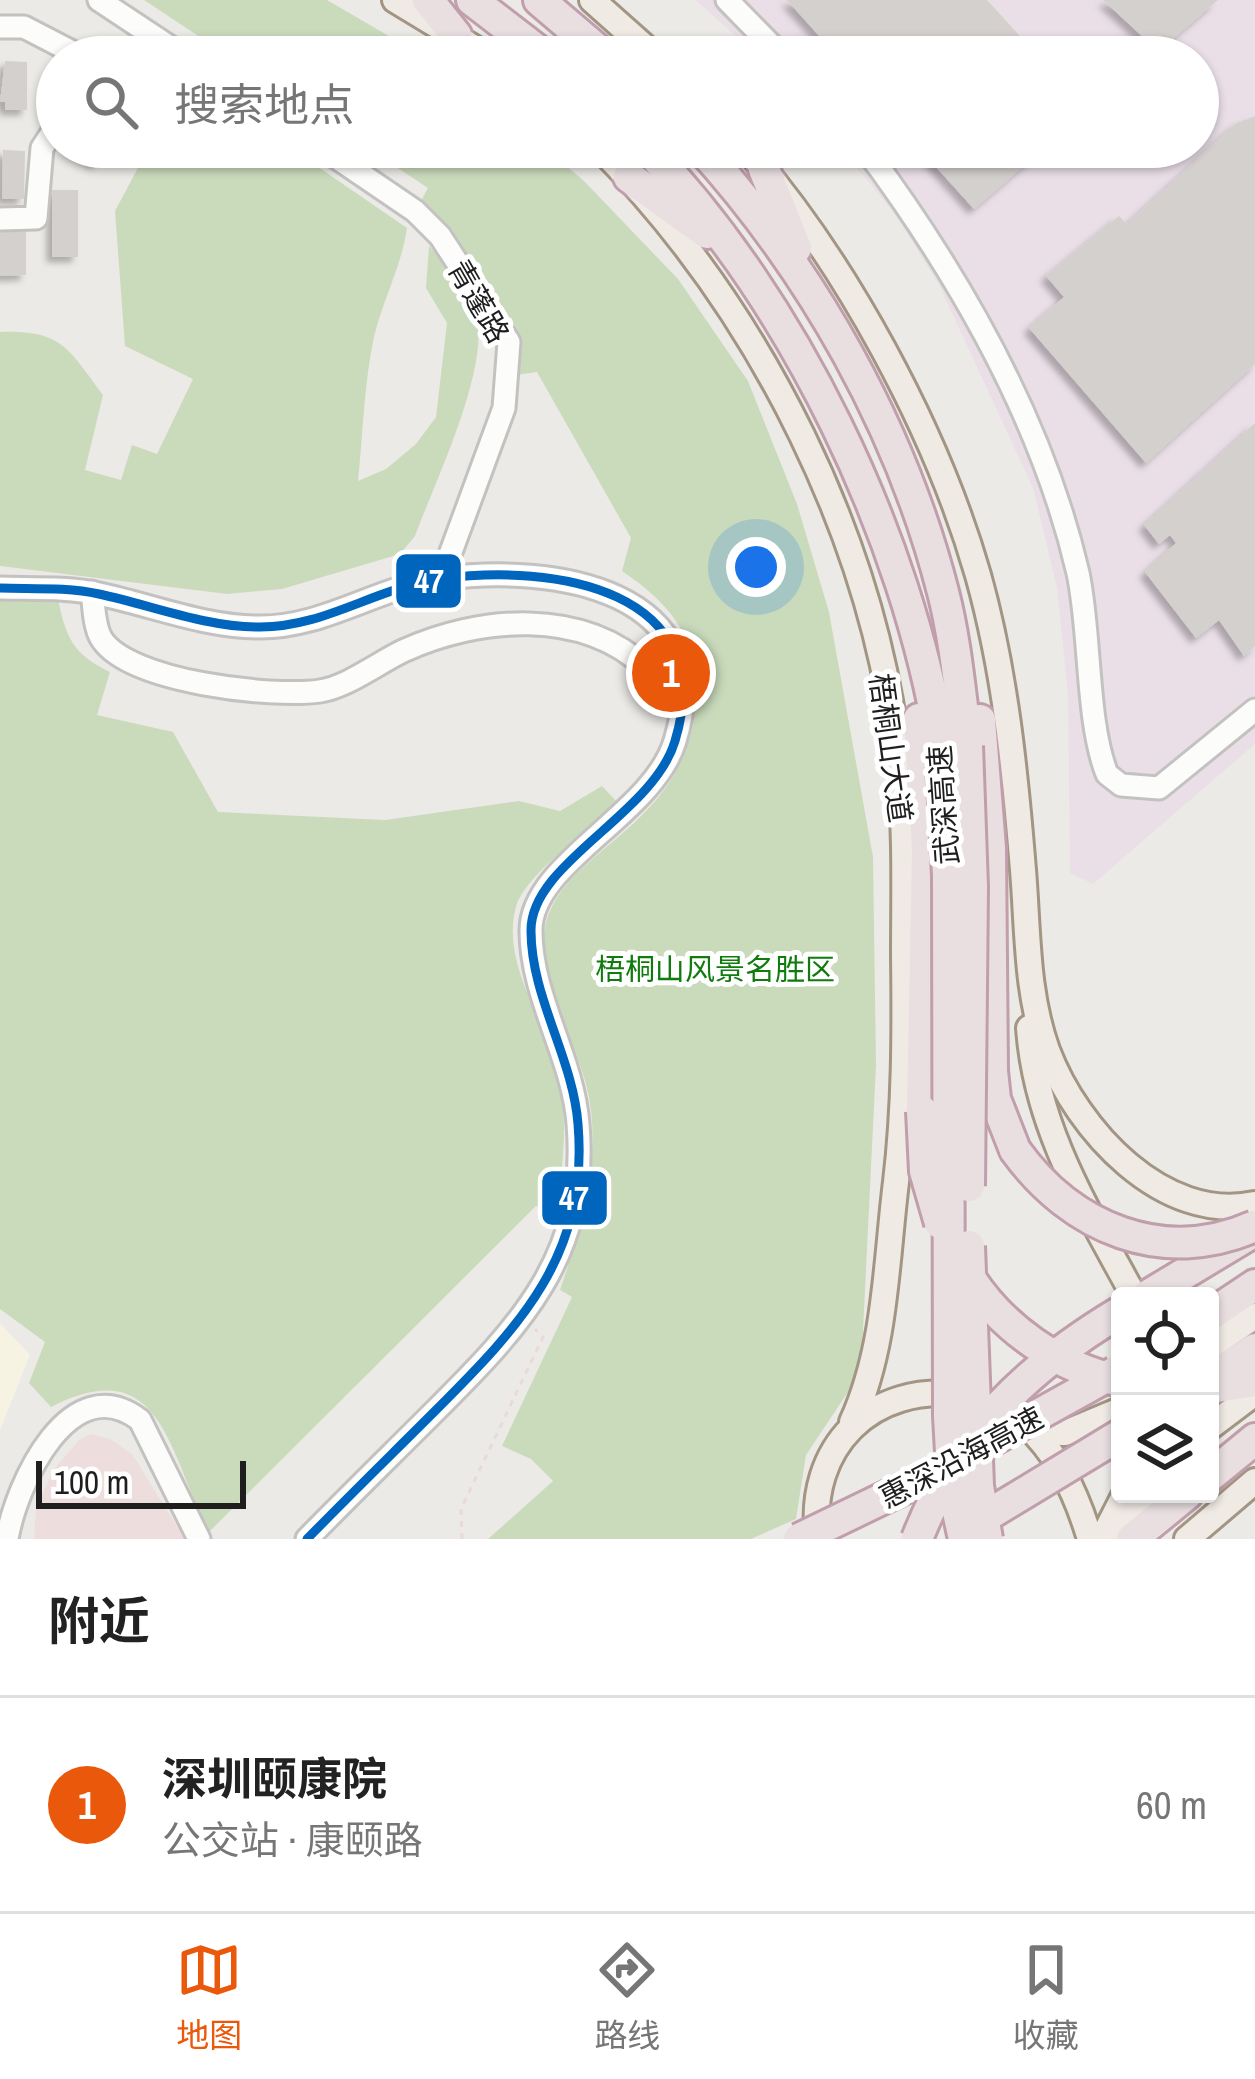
<!DOCTYPE html>
<html lang="zh">
<head>
<meta charset="utf-8">
<style>
  :root { --surface:#fff; --page:#f2f2f2; --text:#222; --muted:#767676; --line:#e0e0e0; --accent:#ea580c }
  body { margin:0; font-family:"Archivo Narrow","Noto Sans SC",sans-serif; background:var(--page); color:var(--text) }
  .controls { position:absolute; right:36px; bottom:36px; display:grid; overflow:hidden; border-radius:12px; box-shadow:0 3px 9px #0004 }
  .controls button { width:108px; height:108px; display:grid; place-items:center; padding:0; border:0; border-bottom:3px solid var(--line); background:var(--surface); color:var(--text); font:60px sans-serif }
  .scale { position:absolute; left:36px; bottom:30px; width:210px; box-sizing:border-box; padding-left:12px; border:6px solid #1e1e1e; border-top:0; font-size:33px; line-height:42px; white-space:nowrap; color:#1e1e1e; -webkit-text-stroke:9px #fff; paint-order:stroke }
  .you { position:absolute; left:756px; top:567px; width:42px; height:42px; margin:-30px; border:9px solid #fff; border-radius:50%; background:#1a73e8; box-shadow:0 0 0 18px #1a73e833 }
  .badge { display:grid; place-items:center; width:78px; height:78px; border-radius:50%; background:var(--accent); color:#fff; font-size:39px; font-weight:700 }
  .pin { position:absolute; translate:-50% -50%; border:6px solid #fff; box-shadow:0 3px 12px #0006 }
  .list { margin:0; padding:0; list-style:none }
  h2 { display:flex; justify-content:space-between; align-items:center; height:156px; margin:0; padding:0 48px; font-size:51px }
  h2 small { font-size:39px; font-weight:400; color:var(--muted) }
  .list li { display:grid; grid-template-columns:78px 1fr auto; gap:36px; align-items:center; box-sizing:border-box; height:216px; padding:0 48px; border-top:3px solid var(--line) }
  .list b { display:block; font-size:45px; white-space:nowrap }
  .list p { margin:0; font-size:39px; white-space:nowrap; color:var(--muted) }
  .list em { font-size:39px; font-style:normal; color:var(--muted) }
  .icon { flex:none; width:66px; height:66px; fill:none; stroke:currentColor; stroke-width:2; stroke-linecap:round; stroke-linejoin:round }
  .map { position:relative; flex:none; width:1255px; height:1539px; overflow:hidden }
  .search { position:absolute; background:var(--surface); box-shadow:0 3px 9px #0004; left:36px; right:36px; top:36px; height:132px; display:flex; align-items:center; gap:30px; box-sizing:border-box; padding:0 42px; border-radius:66px; color:var(--muted); font-size:45px }
  .sheet { height:372px; background:var(--surface) }
  nav { display:flex; justify-content:space-around; align-items:center; box-sizing:border-box; height:168px; border-top:3px solid var(--line); background:var(--surface); font-size:33px; color:var(--muted) }
  nav a { display:grid; justify-items:center; gap:6px }
  nav .on { color:var(--accent) }
  .map>svg:first-child { display:block }
</style>
</head>
<body>
<div class="map">
<svg width="1255" height="1539" viewBox="0 0 1255 1539">
  <defs>
    <filter id="shadow"><feDropShadow dx="-5.5" dy="5.5" stdDeviation="3" flood-color="#0004"/></filter>
  </defs>
  <rect width="100%" height="100%" fill="#eceae7"/>
  <polygon fill="#edd" points="91,1434 110,1439 132,1454 185,1539 34,1539 36,1507 55,1468 79,1440"/>
  <polygon fill="#eadfe7" points="696,0 1255,0 1255,744 1093,884 1070,873 1068,694 1057,588 1033,488 938,283 894,213 840,147 1198,147 1198,57 758,57"/>
  <polygon fill="#f6f3e2" points="0,1323 30,1355 0,1430"/>
  <g fill="#cadbbc">
    <polygon points="144,0 327,0 425,57 230,57"/>
    <path d="M149,147H289L407,228C401,268 383,299 374,337C364,383 363,434 358,481L386,469L416,444L436,417L447,323L426,288L429,246C447,264 465,281 474,305C496,358 435,481 415,536L400,554L282,589L227,594L0,566V332C62,330 68,348 103,395L85,470L121,480L132,445L157,454L193,379L125,346L115,211Z"/>
    <path d="M366,147H544L584,181L678,279L748,381L797,504L829,612L873,857L876,1065L862,1352L854,1383L806,1455L796,1519L751,1539H488L553,1481L531,1459L502,1446L572,1297L560,1290C582,1226 604,1152 586,1084C573,1037 540,985 544,935C552,847 697,832 696,688C695,632 666,601 622,571L631,538L537,372L509,376V325L494,290L422,199L428,188Z"/>
    <path d="M0,599H58C66,638 73,654 110,672L97,715L173,732L218,812L385,820L519,801L560,811L602,786L619,804C592,828 526,873 516,907C501,960 542,1016 556,1065C570,1116 563,1168 555,1219L536,1206L209,1532C168,1453 162,1350 51,1407L29,1383L45,1342L0,1309Z"/>
  </g>
  <g fill="#d3d0ce" filter="url(#shadow)">
    <polygon points="787,0 987,0 1039,57 838,57"/>
    <polygon points="1103,0 1218,0 1152,57 1118,57 1143,37"/>
    <polygon points="5,61 27,62 27,110 5,110 5,102 0,102"/>
    <polygon points="1255,116 1255,364 1146,463 1029,328 1064,297 1046,276 1119,216 1127,224 1235,124"/>
    <polygon points="65,147 106,147 97,164"/>
    <polygon points="918,147 1046,147 974,209"/>
    <polygon points="3,150 25,151 24,199 2,199"/>
    <rect x="52" y="190" width="26" height="67"/>
    <polygon points="0,232 26,232 26,275 0,276"/>
    <polygon points="1255,423 1255,646 1244,656 1219,620 1196,638 1145,572 1176,543 1170,535 1159,544 1144,525"/>
  </g>
  <g fill="none" stroke-linecap="round" stroke-linejoin="round">
    <defs>
      <g id="minor">
        <polyline points="99,0 185,57"/>
        <polyline points="727,0 783,57"/>
        <polyline points="0,27 24,27 82,57"/>
        <polyline points="321,147 415,211 440,236 509,342 504,408 441,579"/>
        <path d="M864,147C958,273 1042,418 1078,573C1091,634 1086,721 1107,774L1121,785L1159,788L1255,710"/>
        <polyline points="0,219 36,218 42,148 57,125"/>
        <path d="M0,588C33,589 67,587 99,594C151,605 205,627 258,627C325,628 376,587 441,579C552,563 721,589 675,741C653,815 530,863 531,931C531,997 573,1058 578,1124C589,1255 520,1326 435,1411C392,1454 349,1496 307,1539"/>
        <path d="M92,592C94,606 94,626 101,638C127,682 273,698 320,691C347,687 378,663 403,651C479,616 583,608 646,668L648,688L681,680"/>
        <path d="M7,1539C16,1485 70,1366 140,1420L199,1539"/>
      </g>
      <g id="major">
        <polyline points="395,0 489,57"/>
        <polyline points="592,0 656,57"/>
        <path d="M599,147C761,311 878,543 900,774C906,834 904,896 904,956C905,1032 905,1106 896,1182C886,1263 886,1348 852,1422"/>
        <path d="M745,147C845,261 936,429 978,575C1005,671 1015,771 1023,870C1028,930 1026,992 1047,1050C1077,1130 1163,1224 1255,1204"/>
        <path d="M1029,1028C1036,1128 1087,1209 1134,1296"/>
        <polyline points="1210,1347 1255,1316"/>
        <path d="M1012,1413C1054,1445 1075,1489 1090,1539"/>
        <polyline points="1210,1427 1255,1393"/>
        <polyline points="1038,1433 1065,1433 1120,1410"/>
        <path d="M818,1539C806,1447 872,1382 963,1395"/>
        <polyline points="1102,1539 1125,1494"/>
        <polyline points="1110,1539 1158,1494"/>
        <polyline points="1187,1539 1255,1481"/>
      </g>
      <g id="highway">
        <polyline points="428,0 456,35"/>
        <polyline points="472,0 546,57"/>
        <polyline points="539,0 606,57"/>
        <path d="M646,147C794,300 907,535 941,746"/>
        <path d="M700,147C813,272 901,428 943,592C956,642 960,695 967,746"/>
        <polyline points="764,169 796,248"/>
        <polyline points="629,177 707,233"/>
        <polyline points="919,719 927,849 922,1111"/>
        <polyline points="980,720 990,848 992,1071 995,1099 1015,1150"/>
        <polyline points="1147,1296 1250,1234"/>
        <polyline points="1210,1315 1255,1285"/>
        <polyline points="1210,1379 1255,1349"/>
        <polyline points="1210,1388 1255,1381"/>
        <polyline points="1210,1476 1255,1439"/>
        <polyline points="1132,1539 1187,1494"/>
      </g>
    </defs>
    <use href="#minor" stroke="#c3c2c1" stroke-width="27"/>
    <use href="#major" stroke="#a39583" stroke-width="30"/>
    <use href="#highway" stroke="#c19eac" stroke-width="36"/>
    <polyline stroke="#ead9d9" stroke-width="3" stroke-dasharray="6 6" stroke-linecap="butt" points="462,1539 461,1509 543,1337 535,1329"/>
    <use href="#minor" stroke="#fcfcfb" stroke-width="21"/>
    <use href="#major" stroke="#f0eae4" stroke-width="24"/>
    <use href="#highway" stroke="#e9dfe1" stroke-width="30"/>
    <defs>
      <g id="highway-bridge">
        <polyline points="941,746 948,875 949,1416 953,1489 964,1539"/>
        <polyline points="967,746 972,887 969,1186"/>
        <polyline points="922,1111 925,1171 940,1223"/>
        <path d="M1015,1150C1071,1228 1163,1267 1255,1226"/>
        <polyline points="969,1246 978,1486 987,1539"/>
        <path d="M968,1275C1002,1329 1058,1367 1120,1381"/>
        <polyline points="968,1527 1120,1435"/>
        <polyline points="799,1539 919,1481 1115,1372"/>
        <path d="M917,1539C958,1434 1025,1369 1120,1312"/>
      </g>
    </defs>
    <use href="#highway-bridge" stroke="#c19eac" stroke-width="36" stroke-linecap="butt"/>
    <use href="#highway-bridge" stroke="#e9dfe1" stroke-width="30"/>
    <defs>
      <path id="bus-1" d="M0,588C33,589 67,587 99,594C151,605 205,627 258,627C325,628 376,587 441,579C552,563 721,589 675,741C653,815 530,863 531,931C531,997 573,1058 578,1124C589,1255 520,1326 435,1411C392,1454 349,1496 307,1539"/>
    </defs>
    <use href="#bus-1" stroke="#fff" stroke-width="18"/>
    <use href="#bus-1" stroke="#0065bd" stroke-width="9"/>
  </g>
  <g text-anchor="middle" dominant-baseline="central" stroke-width="10" stroke-linejoin="round" paint-order="stroke">
    <g font-size="30" fill="#1e1e1e" stroke="#fff">
      <text transform="translate(479 301) rotate(60)">青蓬路</text>
      <text transform="translate(891 748) rotate(82)">梧桐山大道</text>
      <text transform="translate(943 805) rotate(-94)">武深高速</text>
      <text transform="translate(961 1457) rotate(-28)">惠深沿海高速</text>
    </g>
    <g font-size="30" fill="#0f7c0d" stroke="#fff">
      <text x="715" y="969">梧桐山风景名胜区</text>
    </g>
  </g>
  <g stroke="#fff" stroke-width="4.5">
    <rect x="394" y="552" width="69" height="58" rx="12" fill="#0065bd"/>
    <rect x="540" y="1169" width="69" height="58" rx="12" fill="#0065bd"/>
  </g>
  <g font-size="33" text-anchor="middle" font-weight="bold" fill="#fff">
    <text x="429" y="593">47</text>
    <text x="574" y="1210">47</text>
  </g>
</svg>
<div class="controls">
<button><svg class="icon" aria-label="locate" viewBox="0 0 24 24"><circle cx="12" cy="12" r="6"/><path d="M12 2v4M12 18v4M2 12h4M18 12h4"/></svg></button>
<button><svg class="icon" aria-label="layers" viewBox="0 0 24 24"><path d="M12 4l9 5-9 5-9-5zM3 14l9 5 9-5"/></svg></button>
</div>
<div class="scale">100 m</div>
<div class="you"></div>
<div class="pin badge" style="left:671px;top:673px">1</div>
<div class="search"><svg class="icon" aria-label="search" viewBox="0 0 24 24"><circle cx="10" cy="10" r="6"/><path d="M15 15l6 6"/></svg>搜索地点</div>
</div>
<section class="sheet">
<h2>附近<small></small></h2>
<ul class="list">
<li><span class="badge">1</span><div><b>深圳颐康院</b><p>公交站 · 康颐路</p></div><em>60 m</em></li>
</ul>
</section>
<nav>
<a class="on"><svg class="icon" aria-label="map" viewBox="0 0 24 24"><path d="M3 6l6-2 6 2 6-2v14l-6 2-6-2-6 2zM9 4v14M15 6v14"/></svg>地图</a>
<a><svg class="icon" aria-label="directions" viewBox="0 0 24 24"><path d="M12 3l9 9-9 9-9-9zM9 14v-3h6M13 9l2 2-2 2"/></svg>路线</a>
<a><svg class="icon" aria-label="saved" viewBox="0 0 24 24"><path d="M7 4h10v16l-5-4-5 4z"/></svg>收藏</a>
</nav>
</body>
</html>
